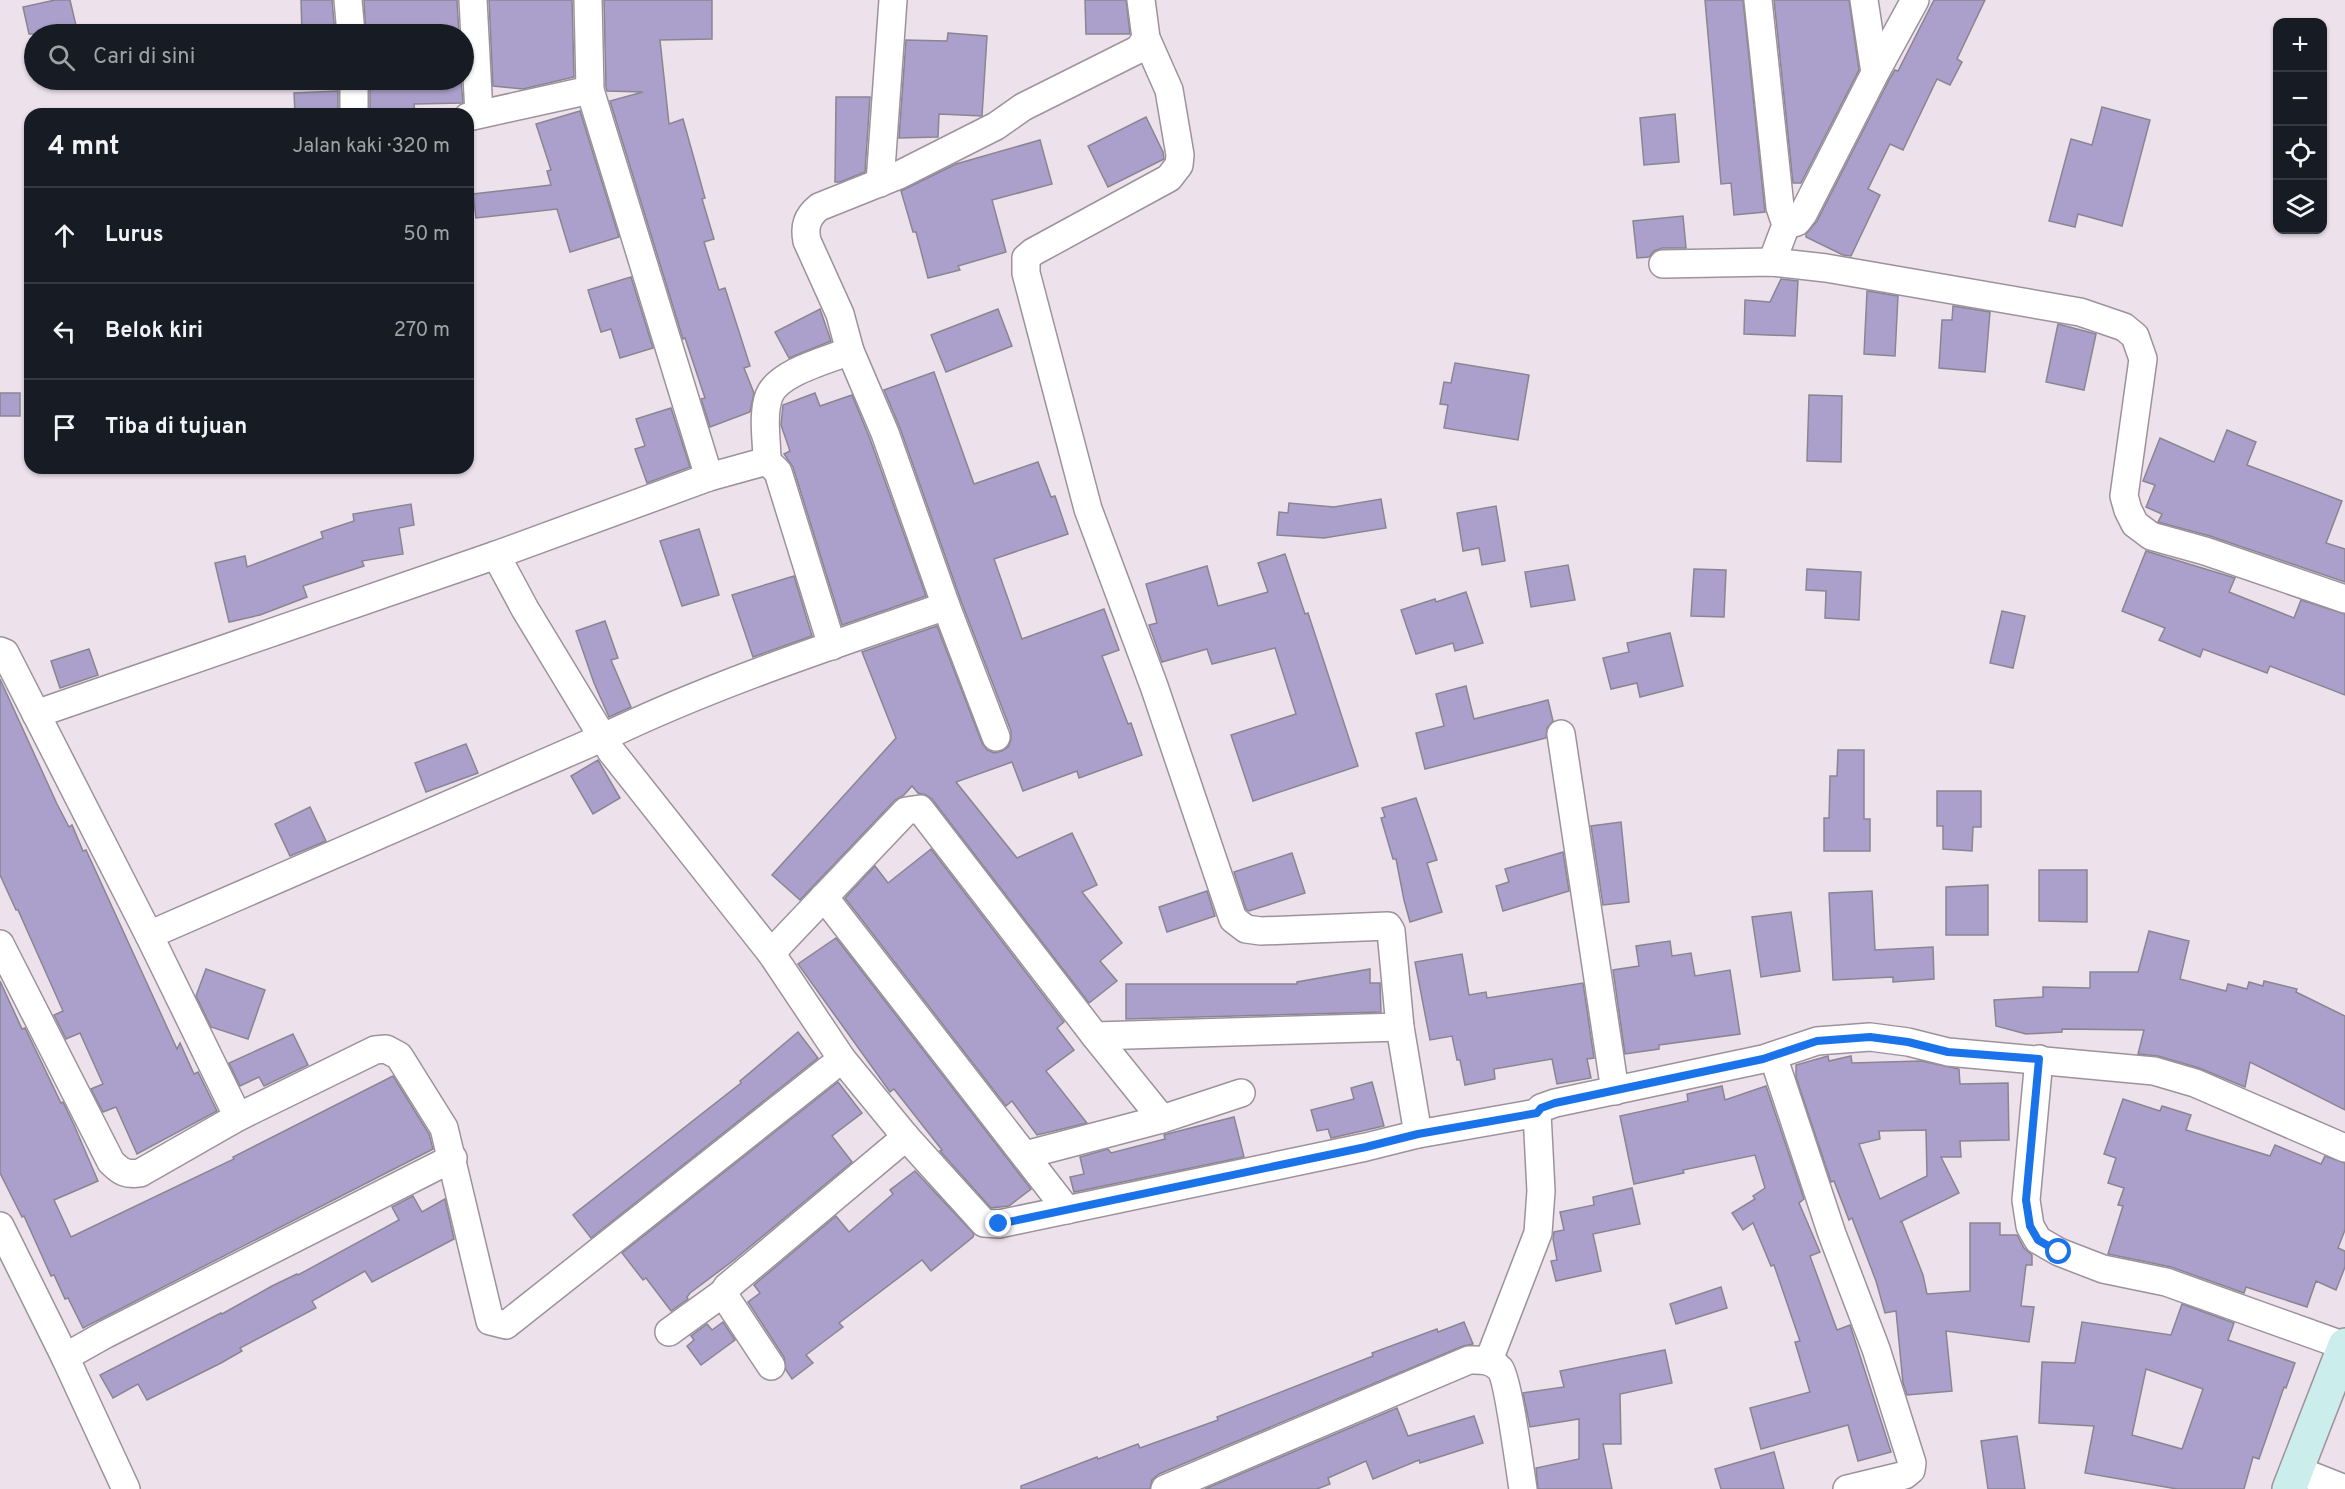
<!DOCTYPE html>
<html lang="id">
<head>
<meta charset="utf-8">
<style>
  :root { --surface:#171b24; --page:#242831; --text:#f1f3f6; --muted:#9ea1a6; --line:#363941 }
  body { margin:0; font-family:Overpass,sans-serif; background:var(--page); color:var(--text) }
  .controls { position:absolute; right:18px; top:18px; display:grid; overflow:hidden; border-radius:12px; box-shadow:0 2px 4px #0004 }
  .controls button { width:54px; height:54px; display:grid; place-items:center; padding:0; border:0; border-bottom:2px solid var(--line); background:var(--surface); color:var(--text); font:30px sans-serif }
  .stop { position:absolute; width:18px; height:18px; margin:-14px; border:4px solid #1a73e8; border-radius:50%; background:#fff }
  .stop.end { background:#1a73e8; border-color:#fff; box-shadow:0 2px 6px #0008 }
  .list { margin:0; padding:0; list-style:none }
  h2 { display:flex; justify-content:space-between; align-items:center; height:78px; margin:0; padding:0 24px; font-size:26px }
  h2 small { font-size:20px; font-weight:400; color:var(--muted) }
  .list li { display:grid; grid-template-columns:39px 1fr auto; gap:18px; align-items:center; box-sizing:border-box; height:96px; padding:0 24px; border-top:2px solid var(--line) }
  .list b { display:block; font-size:22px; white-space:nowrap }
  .list em { font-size:20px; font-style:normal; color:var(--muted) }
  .icon { flex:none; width:33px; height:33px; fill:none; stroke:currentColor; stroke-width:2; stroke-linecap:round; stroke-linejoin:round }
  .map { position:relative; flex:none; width:2345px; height:1489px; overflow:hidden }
  .search { position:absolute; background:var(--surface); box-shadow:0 2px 4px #0004; left:24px; top:24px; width:450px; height:66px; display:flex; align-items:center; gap:15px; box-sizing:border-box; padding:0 21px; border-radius:33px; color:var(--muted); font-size:22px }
  .panel { position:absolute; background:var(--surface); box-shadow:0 2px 4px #0004; left:24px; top:108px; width:450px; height:366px; border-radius:18px }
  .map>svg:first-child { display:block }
</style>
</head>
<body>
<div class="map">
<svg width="2345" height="1489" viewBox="0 0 2345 1489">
  <rect width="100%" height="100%" fill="#ede2ec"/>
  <g fill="#ab9fcb" stroke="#898692" stroke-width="1.5" fill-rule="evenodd">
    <polygon points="55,0 70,0 78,34 29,34 23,7"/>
    <polygon points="301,0 332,0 335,34 302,34"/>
    <polygon points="364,0 457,0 459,34 366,34"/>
    <polygon points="489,0 572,0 574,77 523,89 493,86"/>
    <polygon points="604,0 712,0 712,39 660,40 669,124 683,119 705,198 702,199 714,239 704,242 719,290 725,288 750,366 744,368 754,393 750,412 710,427 701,399 705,398 685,338 683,339 610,101 643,92 607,91 606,87"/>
    <polygon points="1085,0 1126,0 1130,34 1086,34"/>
    <polygon points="1705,0 1743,0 1765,212 1734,215 1731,183 1721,184"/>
    <polygon points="1774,0 1849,0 1859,70 1801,183 1793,183"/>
    <polygon points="1934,0 1985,0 1957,59 1962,62 1950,85 1937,79 1903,150 1890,144 1868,189 1880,195 1851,256 1843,255 1806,237 1806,234 1817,221 1889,80 1895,70 1898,71"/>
    <polygon points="948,33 987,36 982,116 939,114 938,137 899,138 906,40 947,41"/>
    <polygon points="370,80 461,80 463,103 414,104 415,114 370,114"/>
    <polygon points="338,91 338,114 295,114 294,93"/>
    <polygon points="836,97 870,97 865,172 840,182 835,182"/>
    <polygon points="2102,107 2150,120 2122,226 2078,214 2075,227 2049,221 2071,139 2092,145"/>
    <polygon points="580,111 619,237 570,252 557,209 476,218 473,194 551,185 547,171 551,170 536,124"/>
    <polygon points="1675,114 1679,162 1644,165 1640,118"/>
    <polygon points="1146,117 1163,152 1164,159 1108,187 1088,146"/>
    <polygon points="1040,140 1052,184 992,200 1006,252 958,266 960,270 928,278 916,232 913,232 901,191 956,164"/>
    <polygon points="1683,216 1686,248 1662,248 1654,251 1649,257 1637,258 1633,221"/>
    <polygon points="631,277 653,348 620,358 611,329 601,332 588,290"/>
    <polygon points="1781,279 1798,281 1795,336 1744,334 1745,300 1770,302"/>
    <polygon points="1867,291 1898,296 1895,356 1864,354"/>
    <polygon points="1953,306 1990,312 1985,372 1939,368 1942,320 1952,320"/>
    <polygon points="820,309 831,341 789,358 775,332"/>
    <polygon points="998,309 1012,346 946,372 931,335"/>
    <polygon points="2058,324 2096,334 2084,390 2046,382"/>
    <polygon points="1455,363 1529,375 1518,440 1444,428 1448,405 1440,404 1444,382 1451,383"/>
    <polygon points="934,372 974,484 1038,462 1051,497 1055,496 1068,534 994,559 1022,639 1104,609 1119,650 1102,656 1128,724 1131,723 1142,755 1079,778 1077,771 1023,791 1012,762 956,782 1017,858 1072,833 1097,885 1082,892 1122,943 1100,961 1117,981 1089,1003 932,799 926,795 918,793 912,786 904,795 895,800 800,900 772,875 896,738 862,652 937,626 982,743 987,750 994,753 1002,751 1008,747 1011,740 1011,731 961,601 900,428 884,390"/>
    <rect x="0" y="393" width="20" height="23"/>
    <polygon points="815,393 820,406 852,395 870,439 926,596 842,625 793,467 784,454 790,451 781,425 783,405"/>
    <polygon points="1809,395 1842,396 1841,462 1807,461"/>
    <polygon points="671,408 690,467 647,483 635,449 645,446 636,419"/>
    <polygon points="2227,430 2256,442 2247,465 2342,501 2326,543 2345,549 2345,582 2210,536 2158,522 2162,514 2146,507 2155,485 2143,481 2160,438 2214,462"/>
    <polygon points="1381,499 1386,528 1324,538 1277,535 1279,512 1288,513 1289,503 1334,507"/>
    <polygon points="411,504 414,525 399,528 403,554 362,561 364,566 303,586 307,597 260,615 229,622 215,563 245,556 247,567 323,538 321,532 354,521 353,514"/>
    <polygon points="1496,506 1505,561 1482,565 1479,548 1463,551 1457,513"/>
    <polygon points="699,529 719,595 682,606 660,541"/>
    <polygon points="2146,551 2235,578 2229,592 2294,618 2301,600 2345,614 2345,695 2270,666 2267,673 2203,649 2200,657 2159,640 2165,628 2122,611"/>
    <polygon points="1285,554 1305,614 1308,613 1358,766 1253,801 1231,735 1296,714 1275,648 1212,664 1207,649 1162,662 1149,625 1157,623 1146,584 1207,566 1218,606 1268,592 1258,563"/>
    <polygon points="1568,565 1575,600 1531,607 1525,572"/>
    <polygon points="1694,569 1726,570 1724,617 1691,616"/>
    <polygon points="1807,569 1861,572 1859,620 1825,618 1826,591 1806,590"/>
    <polygon points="794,576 812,636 753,657 732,595"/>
    <polygon points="1466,592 1483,643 1455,651 1453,643 1416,654 1401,610 1435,599 1436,602"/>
    <polygon points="2002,611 2025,616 2013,668 1990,663"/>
    <polygon points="605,621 618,658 611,660 631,707 609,717 594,683 576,631"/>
    <polygon points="1670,633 1683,686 1640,697 1637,683 1611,689 1603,658 1629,652 1627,643"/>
    <polygon points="89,649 98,675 60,688 51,661"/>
    <polygon points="0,679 57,804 69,827 72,825 83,851 86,850 177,1049 180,1043 194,1074 198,1072 217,1111 137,1154 116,1107 103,1112 91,1089 103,1084 80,1033 66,1039 54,1015 63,1011 18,910 16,910 0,875"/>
    <polygon points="1466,686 1474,719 1548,700 1553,721 1547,728 1546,738 1425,769 1416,733 1444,726 1436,694"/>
    <polygon points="466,744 478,773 426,792 415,763"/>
    <polygon points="1838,750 1864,750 1864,819 1870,819 1870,851 1824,851 1824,818 1829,818 1830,776 1837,776"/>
    <polygon points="598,760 620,798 593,814 571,776"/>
    <polygon points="1937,791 1981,791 1981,827 1973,827 1972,851 1943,849 1943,826 1937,826"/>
    <polygon points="1416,798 1437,860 1427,863 1442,912 1410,922 1404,900 1396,859 1393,859 1381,818 1385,817 1382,808"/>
    <polygon points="310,807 326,841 290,856 275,824"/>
    <polygon points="1621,822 1629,902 1603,905 1591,826"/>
    <polygon points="931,849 1064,1022 1057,1028 1074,1050 1046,1071 1087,1123 1037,1135 1012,1101 1006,1106 845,898 875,866 888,883"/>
    <polygon points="1563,852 1569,891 1503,911 1496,886 1509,882 1505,869"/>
    <polygon points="1292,853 1305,893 1249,911 1246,909 1234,872"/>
    <polygon points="2039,870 2087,870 2087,922 2039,921"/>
    <polygon points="1988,885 1988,935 1946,935 1946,887"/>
    <polygon points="1207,891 1215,916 1167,932 1159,907"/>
    <polygon points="1872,891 1875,950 1933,947 1934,979 1893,982 1893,977 1833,980 1829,893"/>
    <polygon points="1791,912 1800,971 1761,977 1752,917"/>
    <polygon points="2149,931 2189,941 2180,979 2226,991 2228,984 2247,989 2249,982 2263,986 2264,981 2297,989 2296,992 2345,1016 2345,1110 2250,1062 2245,1087 2199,1068 2158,1056 2138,1054 2144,1030 2062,1029 2062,1032 2026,1034 1996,1026 1994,1000 2043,997 2043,987 2090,988 2090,972 2138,972"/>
    <polygon points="836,938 1031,1189 1009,1206 991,1208 940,1151 942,1150 894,1089 890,1092 798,964"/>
    <polygon points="1670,941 1672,956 1691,953 1695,976 1730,970 1740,1034 1659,1045 1659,1049 1625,1054 1613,970 1639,966 1636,946"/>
    <polygon points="1462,954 1469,995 1486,992 1487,998 1583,983 1594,1058 1587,1059 1591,1078 1557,1084 1552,1059 1494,1069 1495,1079 1465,1085 1460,1060 1457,1060 1452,1036 1430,1040 1415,962"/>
    <polygon points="206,969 265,990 248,1039 211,1027 196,996"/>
    <polygon points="1370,969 1370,983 1380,983 1381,1012 1126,1019 1126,984 1297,984 1297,982"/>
    <polygon points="0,981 22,1029 25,1028 61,1103 63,1102 74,1125 98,1181 54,1200 71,1237 234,1159 233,1157 393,1076 429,1134 433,1149 83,1328 68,1298 65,1299 54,1275 51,1276 24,1216 22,1217 0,1173"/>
    <polygon points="798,1032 818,1058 591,1238 573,1215 741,1083 740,1081"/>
    <polygon points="293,1034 308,1065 264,1086 259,1077 240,1086 229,1063"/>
    <path d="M1828,1056L1829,1061L1851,1056L1852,1063L1921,1061L1959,1069L1960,1084L2008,1083L2009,1140L1960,1141L1961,1157H1941L1959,1193L1900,1222H1902L1923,1275L1927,1294L1970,1291V1223H2000V1235H2017L2024,1248L2032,1255V1265H2026L2021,1306L2034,1307L2029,1342L1946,1331L1952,1391L1907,1395L1903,1383L1896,1311L1885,1313L1876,1281L1852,1218L1849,1220L1834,1181L1831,1182L1796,1077V1065ZM1926,1130L1927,1176L1880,1199L1859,1144L1880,1139L1879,1131Z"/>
    <polygon points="838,1082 862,1113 832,1136 852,1162 734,1260 690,1293 687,1297 688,1299 671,1311 646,1278 643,1280 622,1253"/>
    <polygon points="1372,1082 1384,1126 1331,1138 1328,1129 1317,1131 1311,1110 1354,1099 1351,1088"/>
    <polygon points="1722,1086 1725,1100 1766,1086 1804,1199 1799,1203 1820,1252 1810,1256 1837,1330 1850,1325 1891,1452 1858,1461 1848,1425 1761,1449 1750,1408 1810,1392 1795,1342 1800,1341 1774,1265 1771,1266 1753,1223 1743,1230 1732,1213 1755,1199 1753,1196 1765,1188 1755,1155 1683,1170 1684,1173 1634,1184 1620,1116 1688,1101 1687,1094"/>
    <polygon points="2123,1099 2160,1111 2162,1106 2191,1115 2186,1130 2270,1156 2275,1145 2321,1164 2325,1156 2345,1163 2345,1230 2338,1248 2345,1251 2345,1267 2336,1290 2316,1281 2307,1307 2246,1287 2244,1293 2171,1267 2108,1254 2123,1206 2118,1205 2124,1188 2108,1183 2116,1158 2104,1154"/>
    <polygon points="1234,1117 1244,1157 1074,1192 1070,1177 1084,1174 1080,1157 1108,1149 1111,1153 1165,1139 1164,1135 1171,1133"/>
    <polygon points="915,1171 974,1234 973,1237 931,1271 922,1260 839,1323 843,1327 806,1355 813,1363 792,1379 786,1370 784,1357 748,1302 760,1293 754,1285 836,1216 849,1232 893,1194 890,1190"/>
    <polygon points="1632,1188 1640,1224 1593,1234 1601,1271 1556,1281 1551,1261 1557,1260 1553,1239 1554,1232 1564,1230 1560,1212 1594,1205 1593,1197"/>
    <polygon points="413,1196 422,1212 445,1199 454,1239 372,1282 365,1271 312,1301 316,1308 240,1348 242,1351 221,1363 147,1400 138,1384 113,1398 100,1375 221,1313 222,1314 272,1286 297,1274 298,1275 399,1220 392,1207"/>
    <polygon points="1721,1287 1727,1308 1676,1324 1670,1304"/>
    <path d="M2182,1304L2234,1323L2228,1340L2295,1363L2286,1388L2284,1387L2259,1459L2253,1457L2244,1489H2177L2085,1473L2094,1426L2039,1423L2042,1362L2075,1363L2082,1322L2171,1335ZM2146,1369L2203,1389L2182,1449L2132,1435Z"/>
    <polygon points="723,1322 735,1340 701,1365 687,1346 694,1340 691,1336 707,1324 712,1330"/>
    <polygon points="1464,1322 1473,1344 1463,1346 1159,1474 1152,1480 1150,1489 1021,1489 1021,1486 1097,1457 1098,1459 1138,1444 1140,1448 1218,1420 1217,1417 1373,1356 1372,1353 1437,1329 1438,1332"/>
    <polygon points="1665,1350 1672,1383 1620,1394 1621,1444 1603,1444 1612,1489 1538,1489 1536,1468 1579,1459 1579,1419 1530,1427 1523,1393 1564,1387 1560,1371"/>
    <polygon points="1397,1408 1408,1436 1474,1416 1483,1443 1420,1463 1419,1460 1373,1479 1366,1461 1328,1478 1330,1484 1317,1489 1205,1489"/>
    <polygon points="2017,1436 2025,1489 1988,1489 1981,1441"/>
    <polygon points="1774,1452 1784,1489 1721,1489 1715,1469"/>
  </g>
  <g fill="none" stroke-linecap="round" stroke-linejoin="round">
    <defs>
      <g id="street">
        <polyline points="348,0 351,34"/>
        <polyline points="473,0 479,114"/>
        <polyline points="588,0 590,90 709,477"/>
        <polyline points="1141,0 1146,38 1169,90 1180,155 1179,165 1169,178 1033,252 1026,258 1026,273 1088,509 1154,686 1233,919 1246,929 1261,931 1388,926 1391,931 1400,1027 1418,1134"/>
        <polyline points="1758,0 1780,207 1786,225 1772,262"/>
        <polyline points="1864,0 1875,73"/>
        <polyline points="354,80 354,114"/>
        <polyline points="468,117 590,90"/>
        <polyline points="880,183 893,0"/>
        <polyline points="1786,225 1797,222 1803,214 1875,73 1915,0"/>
        <polyline points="1663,264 1772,262 1826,268 2080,312 2124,327 2135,336 2143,359 2124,496 2128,510 2135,524 2151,536 2205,551 2345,599"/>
        <polyline points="767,461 709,477 496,555 525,609 611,751 771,953 842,1059 906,1137 984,1223 999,1224 1366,1147 1418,1134 1537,1113"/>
        <path d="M832,646L778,472L767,461C767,441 762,415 769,396C778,372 828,360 850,351"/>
        <polyline points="0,651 5,653 149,935 238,1117"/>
        <polyline points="36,714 496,555"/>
        <polyline points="1561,734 1615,1091"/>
        <path d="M996,737L946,606L885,433L850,351L840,314L807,241C804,226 807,217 819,207L899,175L996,126L1023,107L1139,49L1146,38"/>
        <polyline points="824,897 1067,1210"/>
        <path d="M149,935L604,737C714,684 830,646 946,606"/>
        <path d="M0,944L111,1162C121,1172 126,1175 140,1173L238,1117L375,1050L386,1049L399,1056L444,1128L490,1321L506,1325L842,1059"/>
        <polyline points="771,953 906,811 920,809 1095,1036 1162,1119"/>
        <polyline points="1095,1036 1400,1027"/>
        <polyline points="1773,1056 1832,1234 1876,1349 1912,1463 1911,1470 1905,1475 1847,1489"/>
        <polyline points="2039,1059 2026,1200 2030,1226 2038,1240 2059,1252 2103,1269 2166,1282 2345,1346"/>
        <polyline points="1025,1155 1162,1119 1241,1093"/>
        <polyline points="0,1226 65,1357 106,1334 453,1158"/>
        <polyline points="669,1332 723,1293"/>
        <polyline points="65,1357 126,1489"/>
        <polyline points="1489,1360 1538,1233 1541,1191 1537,1113 1541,1108 1555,1103 1763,1059 1817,1041 1870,1037 1908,1042 1948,1052 2154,1071 2195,1083 2345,1148"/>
        <polyline points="771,1366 726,1298 723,1293 727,1287 906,1137"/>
        <polyline points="2297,1470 2345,1489"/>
        <path d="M1165,1489L1469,1360C1481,1360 1491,1359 1500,1369C1508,1379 1520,1470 1523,1489"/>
      </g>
      <polyline id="secondary" points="2289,1489 2345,1345"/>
    </defs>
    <use href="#street" stroke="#9d929c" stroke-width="30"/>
    <use href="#secondary" stroke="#9d929c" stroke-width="36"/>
    <use href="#street" stroke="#fff" stroke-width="27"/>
    <use href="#secondary" stroke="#cbeeec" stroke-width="33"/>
  </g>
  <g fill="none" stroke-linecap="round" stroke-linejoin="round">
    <polyline stroke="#1a73e8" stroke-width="8" points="999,1224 1366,1147 1418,1134 1537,1113 1541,1108 1555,1103 1763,1059 1817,1041 1870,1037 1908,1042 1948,1052 2039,1059 2026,1200 2030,1226 2038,1240 2059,1252"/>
  </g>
</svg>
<div class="controls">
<button>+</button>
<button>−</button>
<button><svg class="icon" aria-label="locate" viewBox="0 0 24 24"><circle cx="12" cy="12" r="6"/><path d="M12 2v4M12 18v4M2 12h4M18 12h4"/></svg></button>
<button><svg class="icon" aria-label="layers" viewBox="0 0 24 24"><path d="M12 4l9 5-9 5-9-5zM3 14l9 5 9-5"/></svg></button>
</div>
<div class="stop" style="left:2059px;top:1252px"></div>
<div class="stop end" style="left:999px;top:1224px"></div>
<div class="search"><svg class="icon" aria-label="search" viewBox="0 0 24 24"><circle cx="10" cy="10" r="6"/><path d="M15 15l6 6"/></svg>Cari di sini</div>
<section class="panel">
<h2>4 mnt<small>Jalan kaki · 320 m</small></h2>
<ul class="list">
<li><svg class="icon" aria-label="ahead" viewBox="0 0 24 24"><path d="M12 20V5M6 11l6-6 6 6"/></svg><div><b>Lurus</b></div><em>50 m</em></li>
<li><svg class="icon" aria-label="left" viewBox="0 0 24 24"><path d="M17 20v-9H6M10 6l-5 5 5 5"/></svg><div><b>Belok kiri</b></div><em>270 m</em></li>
<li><svg class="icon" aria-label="arrive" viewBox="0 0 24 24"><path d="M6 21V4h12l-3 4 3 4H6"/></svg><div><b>Tiba di tujuan</b></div></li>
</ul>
</section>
</div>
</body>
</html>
